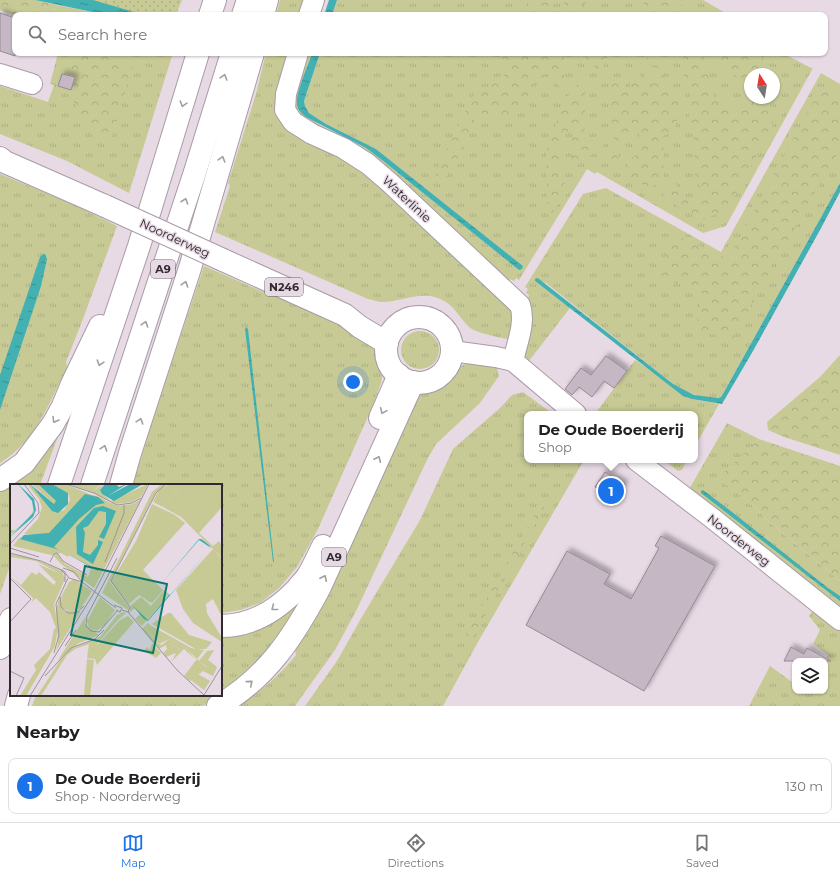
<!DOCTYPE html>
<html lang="en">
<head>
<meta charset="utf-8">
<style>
  :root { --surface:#fff; --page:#f6f6f6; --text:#202124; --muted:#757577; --line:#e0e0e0; --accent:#1a73e8 }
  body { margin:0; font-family:Montserrat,sans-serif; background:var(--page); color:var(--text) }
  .controls { position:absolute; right:12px; bottom:12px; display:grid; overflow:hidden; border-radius:8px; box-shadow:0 1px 3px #0004 }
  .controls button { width:36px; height:36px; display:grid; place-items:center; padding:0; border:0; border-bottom:1px solid var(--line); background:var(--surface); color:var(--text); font:20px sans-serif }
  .compass { position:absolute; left:744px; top:68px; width:36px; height:36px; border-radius:50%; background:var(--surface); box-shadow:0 1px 3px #0004; rotate:348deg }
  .you { position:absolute; left:353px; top:382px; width:14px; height:14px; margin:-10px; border:3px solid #fff; border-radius:50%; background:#1a73e8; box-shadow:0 0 0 6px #1a73e833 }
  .badge { display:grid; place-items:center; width:26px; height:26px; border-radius:50%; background:var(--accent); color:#fff; font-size:13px; font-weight:700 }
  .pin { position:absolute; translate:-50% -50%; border:2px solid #fff; box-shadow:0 1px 4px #0006 }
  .popup { position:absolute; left:524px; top:411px; width:174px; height:52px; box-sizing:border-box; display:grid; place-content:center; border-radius:8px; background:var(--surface); filter:drop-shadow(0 1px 3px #0005); font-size:13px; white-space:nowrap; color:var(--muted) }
  .popup b { font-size:15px; color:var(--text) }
  .popup::after { content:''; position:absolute; left:50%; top:100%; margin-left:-8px; border:8px solid transparent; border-top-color:var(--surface) }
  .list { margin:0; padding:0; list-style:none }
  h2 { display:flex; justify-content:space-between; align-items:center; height:52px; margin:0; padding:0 16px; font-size:17px }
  h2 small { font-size:13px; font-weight:400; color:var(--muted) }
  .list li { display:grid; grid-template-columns:26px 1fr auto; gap:12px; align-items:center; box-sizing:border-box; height:56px; margin:0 8px 8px; padding:0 8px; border:1px solid var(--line); border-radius:8px }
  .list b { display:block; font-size:15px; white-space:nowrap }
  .list p { margin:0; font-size:13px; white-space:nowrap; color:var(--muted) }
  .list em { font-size:13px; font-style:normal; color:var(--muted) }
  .icon { flex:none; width:22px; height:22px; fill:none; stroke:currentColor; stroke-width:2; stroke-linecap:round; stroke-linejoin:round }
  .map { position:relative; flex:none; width:840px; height:706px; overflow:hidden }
  .search { position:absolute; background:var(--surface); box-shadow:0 1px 3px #0004; left:12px; right:12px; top:12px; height:44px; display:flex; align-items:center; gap:10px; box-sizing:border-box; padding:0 14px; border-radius:8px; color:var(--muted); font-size:15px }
  .sheet { height:116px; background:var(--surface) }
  nav { display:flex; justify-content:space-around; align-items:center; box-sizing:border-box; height:56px; border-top:1px solid var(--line); background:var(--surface); font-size:11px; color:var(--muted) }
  nav a { display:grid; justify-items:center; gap:2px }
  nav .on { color:var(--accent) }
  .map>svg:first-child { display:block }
</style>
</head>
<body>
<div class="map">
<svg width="840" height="706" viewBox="0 0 840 706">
  <defs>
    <pattern id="grass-tufts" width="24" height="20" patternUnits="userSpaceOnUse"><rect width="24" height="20" fill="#c7ca95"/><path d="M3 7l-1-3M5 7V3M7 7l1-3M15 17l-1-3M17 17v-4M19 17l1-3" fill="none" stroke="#abae81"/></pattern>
    <pattern id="forest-crowns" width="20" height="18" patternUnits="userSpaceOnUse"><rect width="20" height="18" fill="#c7ca95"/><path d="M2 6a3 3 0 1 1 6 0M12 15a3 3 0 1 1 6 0" fill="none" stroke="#abae81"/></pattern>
    <pattern id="park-dots" width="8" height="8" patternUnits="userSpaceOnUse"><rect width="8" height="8" fill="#c7ca95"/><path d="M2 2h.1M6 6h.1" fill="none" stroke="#abae81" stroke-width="1.8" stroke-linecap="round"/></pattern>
    <pattern id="water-ripples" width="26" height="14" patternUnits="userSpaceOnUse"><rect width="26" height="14" fill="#43b0b1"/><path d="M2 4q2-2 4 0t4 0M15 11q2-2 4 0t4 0" fill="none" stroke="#388f90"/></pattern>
    <filter id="shadow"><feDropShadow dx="3.5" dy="-3.5" stdDeviation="2" flood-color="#0004"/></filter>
  </defs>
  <rect width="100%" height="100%" fill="#e7dae5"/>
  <g fill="url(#grass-tufts)" fill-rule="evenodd">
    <polygon points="280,0 308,0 303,15 276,15"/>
    <polygon points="337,0 703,0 729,15 332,15"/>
    <polygon points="57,5 107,15 53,15"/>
    <polygon points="58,53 173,53 129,193 67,161 0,134 0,86 48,102 54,85 50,84"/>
    <path d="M266,53H291L277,99L318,144L383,184L513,311L511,339H507C498,337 476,333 469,327C457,315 455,305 438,298C418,291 399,303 380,302C376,301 372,300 368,299L215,232L230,186L228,183L256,94Z"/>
    <path d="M302,53H312L298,95L297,104L318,124L366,148L382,160L519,270L523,266L376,149L326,124L309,113L305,106L304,101L320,53H783L811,68H813L726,226L703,233L597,172L595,174L587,169L519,280L516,278L514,281L510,279L508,281L293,111ZM750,74H774V98H750Z"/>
    <path d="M821,73L840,84V183L721,397C706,402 686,392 673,384L546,283L535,281L570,308L525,366L521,355L527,311L530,302L527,300L529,295L526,293L528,289L525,287L583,194L606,188L721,252Z"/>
    <path d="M0,174L75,205L117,226L83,319L66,362L67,367C50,402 35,442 0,463Z"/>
    <polygon points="204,266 270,295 276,293 321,314 372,344 377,352 383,373 381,383 374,403 318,529 297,567 279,588 260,603 240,610 221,613 221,485 133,485 153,419"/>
    <circle cx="420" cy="350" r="19"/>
    <polygon points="635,360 692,399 719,404 695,446 695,414 595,414"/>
    <path d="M470,362L494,365L497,368L499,376L480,403L436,444L427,460L357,609L335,650L295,706H239C260,692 280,675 296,655L295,649L309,630L328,591L418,395C425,390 433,389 440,384C453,377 453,368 470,362Z"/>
    <polygon points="523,392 553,414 527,414 527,460 584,460 478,642 443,706 305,706 337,661 363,615 420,520 453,449 501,407 512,395"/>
    <polygon points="727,423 759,439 719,478 759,511 766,519 840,581 840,610 688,491"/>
    <polygon points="60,431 40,485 11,485 11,563 0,594 0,487"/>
    <polygon points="663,460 687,460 682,470 678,471"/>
    <polygon points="307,597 273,650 227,691 203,706 32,706 36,695 221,695 221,632"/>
    <polygon points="814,609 840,628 840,706 749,706 770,666 795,684 795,691 825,691 824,661 828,655 813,644 820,630 809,616"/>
  </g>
  <g fill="url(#forest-crowns)">
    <polygon points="0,0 35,0 57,5 53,15 15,15 0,10"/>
    <polygon points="529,0 546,0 558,15 522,15"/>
    <polygon points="560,0 589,0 576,12"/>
    <polygon points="642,0 671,0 688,8 688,15 640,15 645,6"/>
    <polygon points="77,53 109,53 133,66 111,140 92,135 63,83"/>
    <polygon points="504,53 564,53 565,92 548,74 533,88 511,121 495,118 478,112 462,152 444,180 435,174 474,94 504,78 502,56"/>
    <polygon points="581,53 609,53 601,73"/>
    <polygon points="655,53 662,53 661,62 666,68 651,67 647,58"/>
    <polygon points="683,53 702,53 704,57 714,97 742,110 749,89 729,70 714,65 709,57 719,53 756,53 765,59 766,74 750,74 750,98 769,98 773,125 744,180 725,211 701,220 662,197 674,181 684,198 713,199 695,181 693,127 686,106 693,87 684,84"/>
    <polygon points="637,68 649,93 660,73 665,75 662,82 681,103 674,131 663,136 664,181 649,188 628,176 628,160 640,153 639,128 622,140 614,173 608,156 614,141 608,74 629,92"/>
    <polygon points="586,75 584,140 609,141 572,170 572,128 560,138 562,178 567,190 548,219 546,152 566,97"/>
    <polygon points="822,86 840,97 840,148 731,341 696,328 702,290 677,283 662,277 670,232 728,259"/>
    <polygon points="840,355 840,455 784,437 768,430 767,422 820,377"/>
    <polygon points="759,439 840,466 840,581 766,519 759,511 718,478"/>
    <polygon points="545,497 548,500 471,640 462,641"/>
  </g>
  <polygon fill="url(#park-dots)" points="84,0 182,0 176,15 136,15"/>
  <g fill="url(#water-ripples)">
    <polygon points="35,0 93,0 134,12 133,15 107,15"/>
    <polygon points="329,0 337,0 332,15 324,15"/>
    <path d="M312,53H320L304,101L305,106L309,113L326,124L376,149L523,266L522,269L519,270L382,160L366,148L306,117C302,113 297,110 297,104C295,94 309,64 312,53Z"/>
    <polygon points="840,183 840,192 820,230 753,351 722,404 692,399 683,396 535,281 535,279 537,278 539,279 673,384 694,395 718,398 721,397 724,392"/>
    <polygon points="43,254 45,254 47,259 41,286 0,410 0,375 40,257"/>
    <polygon points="246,327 248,329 274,562 273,562 245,329"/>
    <polygon points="703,490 732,512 828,588 840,596 840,601 701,493 701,491"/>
  </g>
  <g fill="#c5b8c4" stroke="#968994" filter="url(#shadow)">
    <polygon points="0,13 15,18 15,56 0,51"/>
    <polygon points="62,74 75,77 71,90 58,86"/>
    <polygon points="606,356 627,371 614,388 604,381 592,397 579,387 572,395 565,389 581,368 591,375"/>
    <polygon points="605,472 625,484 616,500 595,487"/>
    <polygon points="661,536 715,566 644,691 526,625 567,551 610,574 604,584 631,599 659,548 655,546"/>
    <polygon points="791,647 804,654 807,648 831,661 784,661"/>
  </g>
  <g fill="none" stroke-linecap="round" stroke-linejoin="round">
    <defs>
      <g id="minor">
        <polyline points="309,15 314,0"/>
        <path d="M298,53L286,94L285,110L293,122L312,134L343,148L368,164L389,182L520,305C526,322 517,343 513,361"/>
        <polyline points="0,74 32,84"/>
        <polyline points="452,351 496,357 513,361 576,414"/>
        <polyline points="636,460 712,518 840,620"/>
      </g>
      <g id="major">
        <polyline points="0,158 5,162 105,206"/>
        <polyline points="223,260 345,315 360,327 387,343"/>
        <circle cx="419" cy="350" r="33"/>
      </g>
      <g id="highway">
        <polyline points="210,15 215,0"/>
        <polyline points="243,15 248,0"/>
        <polyline points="263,15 267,0"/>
        <polyline points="380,418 399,375"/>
        <polyline points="0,480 24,463 53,424 63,406 72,384 100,326"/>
        <polyline points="59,485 139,246 198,53"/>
        <polyline points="92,485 194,175 232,53"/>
        <polyline points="121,485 130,453 190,268 253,53"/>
        <path d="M221,626C251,626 277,610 297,589C300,585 304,581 307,577C313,568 318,556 323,546"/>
        <polyline points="0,648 11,619"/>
        <polyline points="16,706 19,695"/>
        <path d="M218,706C267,678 294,636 320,587L413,382"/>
      </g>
    </defs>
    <use href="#minor" stroke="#a89ba6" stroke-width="22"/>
    <use href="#major" stroke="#a89ba6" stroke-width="24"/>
    <use href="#highway" stroke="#a89ba6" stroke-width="24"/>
    <use href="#minor" stroke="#fff" stroke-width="20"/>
    <use href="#major" stroke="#fff" stroke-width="22"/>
    <use href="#highway" stroke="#fff" stroke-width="22"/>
    <defs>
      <polyline id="major-bridge" points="105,206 223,260"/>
    </defs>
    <use href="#major-bridge" stroke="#a89ba6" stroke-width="24" stroke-linecap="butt"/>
    <use href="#major-bridge" stroke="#fff" stroke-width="22"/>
  </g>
  <defs><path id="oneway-chevron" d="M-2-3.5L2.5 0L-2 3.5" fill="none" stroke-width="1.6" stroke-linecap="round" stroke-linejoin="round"/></defs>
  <g stroke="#a19fa1">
    <use href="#oneway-chevron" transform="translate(224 77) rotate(-73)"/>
    <use href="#oneway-chevron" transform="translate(183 104) rotate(107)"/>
    <use href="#oneway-chevron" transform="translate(222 159) rotate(-73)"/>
    <use href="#oneway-chevron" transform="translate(185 201) rotate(-71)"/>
    <use href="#oneway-chevron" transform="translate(185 284) rotate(-72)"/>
    <use href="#oneway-chevron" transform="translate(145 324) rotate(-72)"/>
    <use href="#oneway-chevron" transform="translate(100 363) rotate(108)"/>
    <use href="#oneway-chevron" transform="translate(383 411) rotate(114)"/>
    <use href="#oneway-chevron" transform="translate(55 420) rotate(121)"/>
    <use href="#oneway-chevron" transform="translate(140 421) rotate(-72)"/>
    <use href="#oneway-chevron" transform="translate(104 448) rotate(-72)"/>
    <use href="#oneway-chevron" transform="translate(378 459) rotate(-65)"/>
    <use href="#oneway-chevron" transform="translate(324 578) rotate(-65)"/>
    <use href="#oneway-chevron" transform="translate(274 608) rotate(142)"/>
    <use href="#oneway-chevron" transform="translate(250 683) rotate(-40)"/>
  </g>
  <g text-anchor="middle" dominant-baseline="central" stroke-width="3" stroke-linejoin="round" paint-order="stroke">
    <g fill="#e7dae5" stroke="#665f65" stroke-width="1">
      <rect x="151" y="260" width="24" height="18" rx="3"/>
      <rect x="265" y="278" width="38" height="18" rx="3"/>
      <rect x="322" y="548" width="24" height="18" rx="3"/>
    </g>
    <g font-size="11" font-weight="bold" fill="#2f2a2e">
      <text x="163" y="269">A9</text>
      <text x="284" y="287">N246</text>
      <text x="334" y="557">A9</text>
    </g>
    <g font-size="12" fill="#2f2a2e" stroke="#e7dae5">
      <text transform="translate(407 199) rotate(43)">Waterlinie</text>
      <text transform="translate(175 238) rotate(25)">Noorderweg</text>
      <text transform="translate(739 540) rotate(38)">Noorderweg</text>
    </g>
  </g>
  <g transform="translate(10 484)">
    <rect width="212" height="212" fill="#e7dae5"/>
    <path d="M7,0L22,17L25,22L24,28L23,32L0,51V46H5L20,33L24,25L22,17ZM17,0H20L45,28L54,26L60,16L58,9L42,0H55L108,22L123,20L131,15L84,104L51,80L43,71L47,70L54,79L78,93L81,84L88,86L44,63L34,51L14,50L28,35L32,24L29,15ZM22,0H28L47,18L44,20ZM93,0L90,6L92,10L101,17L138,0L132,12L122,18L106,20L82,8ZM152,0H155L145,10L100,98L119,123L118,126L92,109L142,8ZM172,0H212V23L189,49L203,62L209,57L212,62V74L171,33L153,23ZM142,20L165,31L175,39L133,86L153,106L142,119L129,111L119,120L101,98L126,57ZM9,54L50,66L59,71L58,73L51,69L41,71L3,62ZM203,65L212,75V133L203,115L196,120L197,129L212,154V158L183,139L173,125L166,106ZM0,70L21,74L44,83L52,87L55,95L44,120L48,143L45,162L16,212H10L26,186L24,181L40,165L44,145L46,144L40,128L26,114L22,118L23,114L0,92L11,101L22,88L26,91L29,88L44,101L46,98L28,80L51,90L26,77L0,73ZM64,95L82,107L71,124L60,128L53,124L51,113L59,98ZM154,106L159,111L132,142L125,135L130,130L125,124L119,129L121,121L131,113L141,122ZM50,111L54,127H71L46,167L48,160L46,126ZM90,113L105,126L95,141L86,147L79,144L77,137ZM113,128L116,129L108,136L88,159L86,162L110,136L118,132L124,138L87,181L85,175L77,174L79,160L65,165L57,171L31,212H27L51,175L61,165L90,153L107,131ZM76,132L75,140L89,151L69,159L48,176ZM138,139L140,141L136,144L147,159L152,161L159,155L177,165L185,175L174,165L172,167L160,159L149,165L132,145ZM142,159L151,169L146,174L134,167L137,163L140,166ZM77,175L84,176L80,212H74ZM187,175L197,184L180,197L174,192Z" fill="#c7ca95"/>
    <path d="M128,92L129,103L131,102L130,108L132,109L133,102L139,103L137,114L133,113L135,108L132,112V109L128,111V107L124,115L127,101L114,108ZM138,94L144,98L143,103L145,100L149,104L148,111L139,118L136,115L141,116V100L133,102L130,98L132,97L136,99ZM154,108L157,111L140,131L137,129L136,119L141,123ZM158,129H161L179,151L202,158L196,165H186L142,140ZM140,141L181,164L194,166L187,175L177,165L159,155L149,160L136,144ZM158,158L172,167L162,177L166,169L156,173L153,169L157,165L155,160ZM204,166L198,176L207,183L203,192L193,187L197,183L189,177L197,167ZM188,190L200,197L194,206L181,196Z" fill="#c7ca95"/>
    <path d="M58,0H91L82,8ZM71,8L90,13L108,24L122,21L107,60L92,88L47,64L27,60Z" fill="#c7ca95"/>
    <path d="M161,0H172L153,23L143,18L150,4Z" fill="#c7ca95"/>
    <path d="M8,0L24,15L26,26L23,33L0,53L24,28L22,17ZM20,0L44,20L46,17L28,0H42L58,9V20L48,29L42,27ZM95,0H106L109,3L117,0L98,12L120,0H133L104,17L92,10L90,6ZM75,10L88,13L95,19L86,21L69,35L44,63L88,86V87L50,66L10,55L14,51L39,49ZM93,22L106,27L94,55L89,53L96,40V28L89,27L78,42L73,44L75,49L73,68L80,71L88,61V56L93,58L83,80L67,70L66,43L84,24ZM189,55H191L193,56L199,61L201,64L138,137L134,135L122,121L138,136L159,111L154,107L160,111L201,64L189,56L149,102L153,106L149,102Z" fill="#43b0b1"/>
    <path fill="none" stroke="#9d949c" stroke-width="1" d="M56,0L84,9L107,21L122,19L131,14M0,60L29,29L28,19L14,0M0,64L29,73M0,69L31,77L54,87L59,94L72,98M40,78L44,70L47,69L53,77L77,91M95,78L114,29V21M53,84L64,88L72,98L106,124M50,85L55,90V98M0,94L21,115L0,138M50,113L51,123L58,129H66L74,122M104,121L112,124L110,128L106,126M112,126L118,128L167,186L195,212M107,127L89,148L81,147L76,142L77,132L107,74M118,128L120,123L101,97L146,9L156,0M55,162L66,146M44,169L49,151L46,120L58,94M0,187L14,194L6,212M35,192L61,164L85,155L94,146M194,211L212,182M20,212L84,109L139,0"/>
    <path fill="#0f766e" fill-opacity="0.15" stroke="#0f766e" stroke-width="2" d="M75,82L157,100L143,169L61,151Z"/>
    <rect width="212" height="212" fill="none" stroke="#2f2a2e" stroke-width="2"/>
  </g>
</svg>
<div class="controls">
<button><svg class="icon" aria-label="layers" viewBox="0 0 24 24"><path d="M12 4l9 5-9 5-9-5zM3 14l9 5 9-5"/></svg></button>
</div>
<svg class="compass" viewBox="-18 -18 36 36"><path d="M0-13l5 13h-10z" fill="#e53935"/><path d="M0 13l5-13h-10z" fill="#757577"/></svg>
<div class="you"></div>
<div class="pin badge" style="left:611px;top:491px">1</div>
<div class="popup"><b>De Oude Boerderij</b>Shop</div>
<div class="search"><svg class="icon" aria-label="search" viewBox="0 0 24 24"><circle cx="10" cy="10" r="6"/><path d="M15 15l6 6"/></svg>Search here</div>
</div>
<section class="sheet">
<h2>Nearby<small></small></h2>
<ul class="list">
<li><span class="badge">1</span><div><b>De Oude Boerderij</b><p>Shop · Noorderweg</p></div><em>130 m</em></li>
</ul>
</section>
<nav>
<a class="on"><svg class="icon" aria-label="map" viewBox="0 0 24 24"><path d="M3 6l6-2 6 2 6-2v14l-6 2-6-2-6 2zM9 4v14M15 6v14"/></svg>Map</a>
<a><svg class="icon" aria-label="directions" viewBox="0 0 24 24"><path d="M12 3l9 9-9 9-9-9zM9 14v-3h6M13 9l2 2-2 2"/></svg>Directions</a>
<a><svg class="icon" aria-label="saved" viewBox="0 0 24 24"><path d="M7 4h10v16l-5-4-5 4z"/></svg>Saved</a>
</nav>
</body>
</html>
